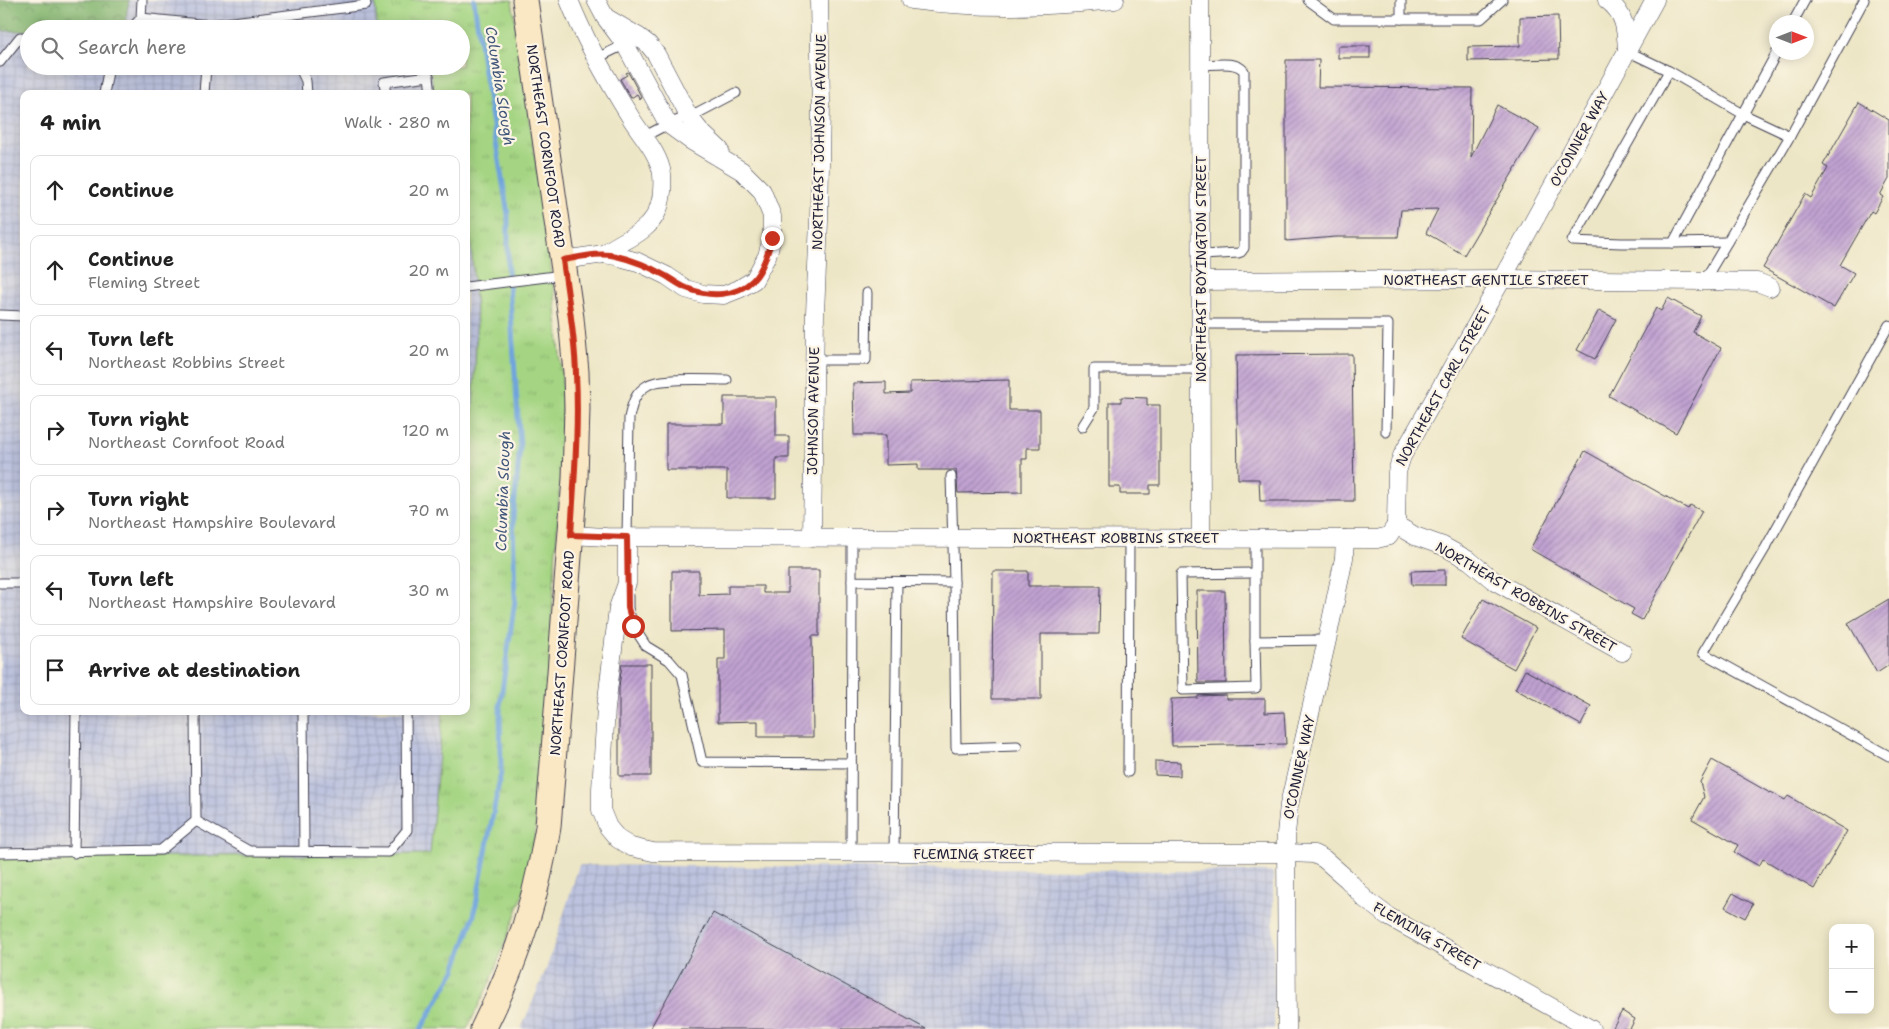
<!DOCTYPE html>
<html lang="en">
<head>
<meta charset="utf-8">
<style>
  :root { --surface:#fff; --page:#f2f2f2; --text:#222; --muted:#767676; --line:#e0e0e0 }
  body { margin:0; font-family:"Shantell Sans",sans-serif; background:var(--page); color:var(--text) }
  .controls { position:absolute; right:15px; bottom:15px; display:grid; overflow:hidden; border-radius:10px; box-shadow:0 2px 12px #0003 }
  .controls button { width:45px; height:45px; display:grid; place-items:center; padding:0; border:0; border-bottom:1px solid var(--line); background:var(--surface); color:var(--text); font:25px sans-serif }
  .compass { position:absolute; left:1769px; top:15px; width:45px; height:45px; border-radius:50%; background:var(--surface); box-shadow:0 2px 12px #0003; rotate:90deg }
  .stop { position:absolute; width:15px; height:15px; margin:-11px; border:4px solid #c8321e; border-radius:50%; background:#fff }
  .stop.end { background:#c8321e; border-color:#fff; box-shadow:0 1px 5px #0008 }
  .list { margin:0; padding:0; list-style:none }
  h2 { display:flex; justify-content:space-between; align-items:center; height:65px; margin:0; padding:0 20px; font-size:21px }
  h2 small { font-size:16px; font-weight:400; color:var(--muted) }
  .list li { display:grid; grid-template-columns:32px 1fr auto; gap:15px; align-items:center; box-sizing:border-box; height:70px; margin:0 10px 10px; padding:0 10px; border:1px solid var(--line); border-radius:10px }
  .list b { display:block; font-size:19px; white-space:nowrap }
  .list p { margin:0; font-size:16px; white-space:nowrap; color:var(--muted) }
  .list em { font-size:16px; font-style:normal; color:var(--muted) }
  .icon { flex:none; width:28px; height:28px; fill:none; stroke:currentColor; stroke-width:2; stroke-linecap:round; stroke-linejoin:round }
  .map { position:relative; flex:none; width:1889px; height:1029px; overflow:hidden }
  .search { position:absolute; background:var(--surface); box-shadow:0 2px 12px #0003; left:20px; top:20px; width:450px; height:55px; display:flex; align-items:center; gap:12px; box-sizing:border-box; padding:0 18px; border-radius:28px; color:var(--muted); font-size:19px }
  .panel { position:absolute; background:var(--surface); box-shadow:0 2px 12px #0003; left:20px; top:90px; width:450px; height:625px; border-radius:10px }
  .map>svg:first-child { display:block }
</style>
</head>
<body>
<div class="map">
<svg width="1889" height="1029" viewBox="0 0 1889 1029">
  <defs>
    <pattern id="industrial-grid" width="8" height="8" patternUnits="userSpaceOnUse" patternTransform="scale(1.25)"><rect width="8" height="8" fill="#bdc3de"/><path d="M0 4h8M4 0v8" fill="none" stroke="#a2a7bf"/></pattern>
    <pattern id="grass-tufts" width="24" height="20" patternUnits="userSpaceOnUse" patternTransform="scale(1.25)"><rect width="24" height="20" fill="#a5d583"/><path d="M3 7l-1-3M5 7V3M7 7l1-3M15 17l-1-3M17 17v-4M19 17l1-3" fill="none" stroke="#8eb772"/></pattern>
    <pattern id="forest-crowns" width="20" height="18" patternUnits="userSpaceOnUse" patternTransform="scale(1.25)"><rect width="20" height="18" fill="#84b671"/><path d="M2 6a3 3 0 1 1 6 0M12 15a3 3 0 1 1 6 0" fill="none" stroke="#6c945e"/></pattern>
    <pattern id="building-hatch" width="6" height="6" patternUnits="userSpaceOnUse" patternTransform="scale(1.25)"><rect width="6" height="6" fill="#c1a2d2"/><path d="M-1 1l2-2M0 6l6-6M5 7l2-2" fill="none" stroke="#9c84ac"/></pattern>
  </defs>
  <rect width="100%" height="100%" fill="#fcf5e5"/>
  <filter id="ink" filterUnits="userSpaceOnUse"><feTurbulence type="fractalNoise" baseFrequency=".02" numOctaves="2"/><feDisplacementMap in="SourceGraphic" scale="10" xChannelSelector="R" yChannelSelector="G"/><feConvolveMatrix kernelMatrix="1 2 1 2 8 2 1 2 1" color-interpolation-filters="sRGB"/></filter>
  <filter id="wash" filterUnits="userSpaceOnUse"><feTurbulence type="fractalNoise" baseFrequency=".0096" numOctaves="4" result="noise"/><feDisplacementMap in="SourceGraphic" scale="20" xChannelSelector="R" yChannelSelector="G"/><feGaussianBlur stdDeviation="1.12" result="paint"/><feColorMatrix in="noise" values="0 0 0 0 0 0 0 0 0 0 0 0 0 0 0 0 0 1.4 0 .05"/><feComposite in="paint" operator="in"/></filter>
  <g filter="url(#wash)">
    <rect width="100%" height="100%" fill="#ede6c6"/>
    <g fill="url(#industrial-grid)">
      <polygon points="129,0 375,0 377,26 391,29 124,29"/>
      <polygon points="0,31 29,31 29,66 430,66 434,94 24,94 24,711 443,711 430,854 0,858"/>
      <polygon points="470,230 477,324 471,453 466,491 466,231"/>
      <polygon points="579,865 1273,872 1274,1029 521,1029 547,967"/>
    </g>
    <polygon fill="url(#grass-tufts)" stroke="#647c5f" points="375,0 512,0 555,296 562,380 562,449 543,761 532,859 523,894 491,980 467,1029 0,1029 0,858 430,854 443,711 466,711 466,491 471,453 477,324 470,231 466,231 466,94 434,94 430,66 461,66 461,29 391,29 377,27"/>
    <polygon fill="url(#forest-crowns)" stroke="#536c56" points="0,0 129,0 124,29 29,29 29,31 0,31"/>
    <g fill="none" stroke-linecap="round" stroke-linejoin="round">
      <polyline stroke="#6fa4dc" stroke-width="5" points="421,1029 455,970 474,915 501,772 500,705 515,600 513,517 520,447 508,270 508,214 484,71 474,0"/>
    </g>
    <g id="blocks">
      <g fill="url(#building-hatch)">
        <polygon points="1558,16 1559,59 1468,61 1468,47 1520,46 1520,17"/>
        <rect x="1338" y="46" width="32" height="12"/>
        <polygon points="1286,60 1319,60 1318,87 1472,88 1471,157 1497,105 1539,128 1464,255 1426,233 1438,209 1401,210 1398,237 1336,237 1286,241"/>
        <polygon points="628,72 642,98 640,99 637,94 631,98 620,79 627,75 626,73"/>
        <polygon points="1859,102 1889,120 1889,179 1880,195 1883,197 1874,213 1871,211 1840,265 1854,273 1834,308 1763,268 1805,194 1811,198 1828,168 1823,165"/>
        <polygon points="1668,298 1701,316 1693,332 1721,348 1676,433 1609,396 1656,308 1661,311"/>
        <polygon points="1599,310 1616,319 1595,359 1577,350"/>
        <polygon points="1352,354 1354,501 1260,501 1259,479 1238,479 1236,355"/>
        <polygon points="1009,380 1009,410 1040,410 1040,448 1027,448 1027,459 1022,459 1022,492 958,493 956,470 918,470 918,464 886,465 886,435 854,435 853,383 886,382 886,394 910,393 910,382"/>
        <polygon points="724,397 776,397 776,436 789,436 789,458 776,458 776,498 727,498 727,470 666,470 666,424 724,424"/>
        <polygon points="1121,397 1147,398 1147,405 1160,405 1160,485 1150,485 1150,494 1120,494 1120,487 1109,487 1109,402 1121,402"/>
        <polygon points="1585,451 1688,509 1690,505 1702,511 1642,620 1631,614 1634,609 1530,549"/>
        <polygon points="788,570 819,570 819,636 812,636 813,737 758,737 758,721 718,722 718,659 725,659 725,630 672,631 672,571 699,571 699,595 728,594 728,586 763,586 763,593 788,593"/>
        <polygon points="1445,570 1445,585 1412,585 1411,571"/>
        <polygon points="993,571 1028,571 1028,586 1100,586 1099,634 1041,634 1041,699 992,699"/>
        <polygon points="1197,591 1225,591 1226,683 1198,683"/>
        <polygon points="1483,599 1536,628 1514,669 1461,639"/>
        <polygon points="1889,599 1889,665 1877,673 1848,623"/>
        <polygon points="622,664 651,664 651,776 619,776 619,687"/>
        <polygon points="1525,670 1591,706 1581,725 1515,689"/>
        <polygon points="1226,695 1226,699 1265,699 1265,713 1284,712 1286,744 1172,746 1171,699 1198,698 1198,696"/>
        <polygon points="1712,760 1770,793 1771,792 1785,800 1788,796 1847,831 1814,889 1763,859 1759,866 1734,852 1738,845 1692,819 1704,797 1700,782"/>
        <polygon points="1155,761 1180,762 1180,776 1155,775"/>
        <polygon points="1733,893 1753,904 1745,918 1725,907"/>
        <polygon points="713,913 926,1029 650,1029"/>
        <polygon points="1622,1011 1635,1019 1630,1029 1612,1029"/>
      </g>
    </g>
  </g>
  <g filter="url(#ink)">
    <use href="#blocks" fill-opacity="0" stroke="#403f50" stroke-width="1"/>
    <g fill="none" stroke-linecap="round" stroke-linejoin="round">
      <defs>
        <g id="lane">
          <polyline points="1308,0 1334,19 1481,19 1502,0"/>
          <polyline points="272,17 279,29"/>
          <polyline points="141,18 142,0"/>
          <polyline points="1401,19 1401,0"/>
          <polyline points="1793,22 1805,0"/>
          <polyline points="209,25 366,5 365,0"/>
          <polyline points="131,29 141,18 209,25 208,29"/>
          <polyline points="1627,51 1669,71 1572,241 1621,243 1673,243 1777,52"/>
          <polyline points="597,58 628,43"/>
          <polyline points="0,62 20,37 29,38"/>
          <path d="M1201,65C1213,65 1236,60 1244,71V248L1241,252L1238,253L1202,255"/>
          <polyline points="299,66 306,81 307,94"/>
          <polyline points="1669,71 1743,114 1790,136 1864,0"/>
          <polyline points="104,94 109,66"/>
          <polyline points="204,94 206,66"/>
          <polyline points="386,94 384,82 429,76 431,94"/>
          <polyline points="645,136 668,124 698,113 736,93"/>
          <polyline points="1673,243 1727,242"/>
          <polyline points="1704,281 1790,136"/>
          <polyline points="466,287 563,275"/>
          <polyline points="0,315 24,316"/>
          <polyline points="1201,324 1388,324 1386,432"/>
          <polyline points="1889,325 1766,547 1703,653 1889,756"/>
          <polyline points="814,360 866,360 867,293"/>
          <polyline points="1082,427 1094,408 1094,369 1201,369"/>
          <path d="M627,537L629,418C632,404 635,392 648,385C661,377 710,380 727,380"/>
          <polyline points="852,538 852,581 954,582 951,476"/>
          <polyline points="1255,539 1255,641 1327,640"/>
          <polyline points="1254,573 1181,574 1183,690 1256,688 1255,641"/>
          <polyline points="954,582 956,748 1017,746"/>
          <polyline points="0,583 24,583"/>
          <polyline points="628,596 628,608 633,626 646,646 669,660 682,675 702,762 851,763"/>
          <polyline points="195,711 196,821"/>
          <polyline points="303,711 304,851"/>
          <polyline points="1128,772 1129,538"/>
          <polyline points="196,821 249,851 389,852 407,830 406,711"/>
          <polyline points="851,852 852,581"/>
          <polyline points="0,853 161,850 196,821"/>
          <polyline points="74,853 76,711"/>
          <polyline points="894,854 897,582"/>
        </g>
        <g id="street">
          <path d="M569,0C585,41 608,81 631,118C642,136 659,153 662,174C663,187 662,201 657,212C647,234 622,240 604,254"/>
          <polyline points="596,0 605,17 639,37 648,44 656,54 689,117 701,132 720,150"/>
          <path d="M911,0C983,9 1043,7 1115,0"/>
          <polyline points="1200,0 1201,538"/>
          <path d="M1607,0C1625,13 1626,29 1627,51"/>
          <polyline points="563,260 604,254 616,256 638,262 667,276 686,289 703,294 724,295 739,289 754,280 767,256 772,238 772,216 762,191 742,171 690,140 668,124 625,44 605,17"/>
          <polyline points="1202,281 1502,279 1704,281 1757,282 1770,287"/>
          <polyline points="1396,525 1397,472 1402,456 1502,279 1655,0"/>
          <polyline points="1396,525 1415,536 1443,546 1470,561 1493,580 1622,652"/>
          <polyline points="571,535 606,537 1377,539 1389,536 1396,525"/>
          <path d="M627,537V583L618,608L606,708L601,789V810L608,827L618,839L631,847L653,852C864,852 1075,854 1287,853L1314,854L1324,859L1347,879L1365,899L1389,917L1591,1029"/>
          <polyline points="812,538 815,313 819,221 821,104 819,0"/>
          <polyline points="1287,1029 1286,834 1289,805 1327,640 1344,558 1345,539"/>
        </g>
        <path id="secondary" d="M483,1029C515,966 537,897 548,827L575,479L577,408L576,372L571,318L525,0"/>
      </defs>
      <use href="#lane" stroke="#403f50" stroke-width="11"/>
      <use href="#street" stroke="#403f50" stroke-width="19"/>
      <use href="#secondary" stroke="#403f50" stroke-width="27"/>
      <use href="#lane" stroke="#fff" stroke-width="9"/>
      <use href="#street" stroke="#fff" stroke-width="18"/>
      <use href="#secondary" stroke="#fae7c3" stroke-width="25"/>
    </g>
  </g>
  <g fill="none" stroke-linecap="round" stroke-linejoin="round" filter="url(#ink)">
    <path stroke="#c8321e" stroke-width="6" d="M633,626L628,608L627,537L571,535C574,481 579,428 576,374C575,336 568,298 563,260C581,257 599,252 616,256C634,260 650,267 666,276C673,280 680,286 689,289C710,297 736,297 753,280C763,270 768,252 772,238"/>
  </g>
  <g text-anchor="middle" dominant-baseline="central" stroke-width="4.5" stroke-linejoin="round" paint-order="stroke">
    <g font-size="14" fill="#22223b" stroke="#fcf5e5">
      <text transform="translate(1579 139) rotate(-61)">O'CONNER WAY</text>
      <text transform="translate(819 142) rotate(-89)">NORTHEAST JOHNSON AVENUE</text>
      <text transform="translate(546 146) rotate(82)">NORTHEAST CORNFOOT ROAD</text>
      <text transform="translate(1201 269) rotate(-90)">NORTHEAST BOYINGTON STREET</text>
      <text x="1486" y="280">NORTHEAST GENTILE STREET</text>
      <text transform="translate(1443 386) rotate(-61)">NORTHEAST CARL STREET</text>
      <text transform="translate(813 411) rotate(-89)">JOHNSON AVENUE</text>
      <text x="1116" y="538">NORTHEAST ROBBINS STREET</text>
      <text transform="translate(1526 597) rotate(30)">NORTHEAST ROBBINS STREET</text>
      <text transform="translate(562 653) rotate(-86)">NORTHEAST CORNFOOT ROAD</text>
      <text transform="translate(1299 767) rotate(-78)">O'CONNER WAY</text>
      <text x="974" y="854">FLEMING STREET</text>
      <text transform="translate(1427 936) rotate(30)">FLEMING STREET</text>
    </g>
    <g font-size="15" font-style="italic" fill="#41567b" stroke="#fcf5e5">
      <text transform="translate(500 86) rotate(81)">Columbia Slough</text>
      <text transform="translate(503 491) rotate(-88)">Columbia Slough</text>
    </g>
  </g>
</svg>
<div class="controls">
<button>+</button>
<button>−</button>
</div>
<svg class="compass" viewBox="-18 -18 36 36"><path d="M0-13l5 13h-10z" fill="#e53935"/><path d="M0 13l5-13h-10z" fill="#767676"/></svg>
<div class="stop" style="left:633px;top:626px"></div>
<div class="stop end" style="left:772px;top:238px"></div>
<div class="search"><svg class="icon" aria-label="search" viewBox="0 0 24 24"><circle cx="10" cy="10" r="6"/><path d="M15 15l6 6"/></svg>Search here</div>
<section class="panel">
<h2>4 min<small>Walk · 280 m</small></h2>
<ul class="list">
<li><svg class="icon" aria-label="ahead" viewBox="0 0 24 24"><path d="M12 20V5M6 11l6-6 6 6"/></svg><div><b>Continue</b></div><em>20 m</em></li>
<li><svg class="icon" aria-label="ahead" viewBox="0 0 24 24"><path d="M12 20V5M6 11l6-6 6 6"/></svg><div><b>Continue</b><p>Fleming Street</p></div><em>20 m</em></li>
<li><svg class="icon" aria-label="left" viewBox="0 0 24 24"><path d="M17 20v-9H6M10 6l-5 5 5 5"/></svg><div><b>Turn left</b><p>Northeast Robbins Street</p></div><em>20 m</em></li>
<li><svg class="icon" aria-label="right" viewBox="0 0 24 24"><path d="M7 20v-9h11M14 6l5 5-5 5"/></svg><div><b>Turn right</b><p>Northeast Cornfoot Road</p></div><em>120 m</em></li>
<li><svg class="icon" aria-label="right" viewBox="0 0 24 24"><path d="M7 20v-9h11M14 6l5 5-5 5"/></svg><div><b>Turn right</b><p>Northeast Hampshire Boulevard</p></div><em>70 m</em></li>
<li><svg class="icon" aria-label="left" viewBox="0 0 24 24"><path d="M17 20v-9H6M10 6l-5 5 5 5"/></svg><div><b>Turn left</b><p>Northeast Hampshire Boulevard</p></div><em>30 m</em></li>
<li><svg class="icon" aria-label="arrive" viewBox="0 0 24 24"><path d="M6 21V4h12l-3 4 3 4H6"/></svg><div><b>Arrive at destination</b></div></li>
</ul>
</section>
</div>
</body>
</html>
